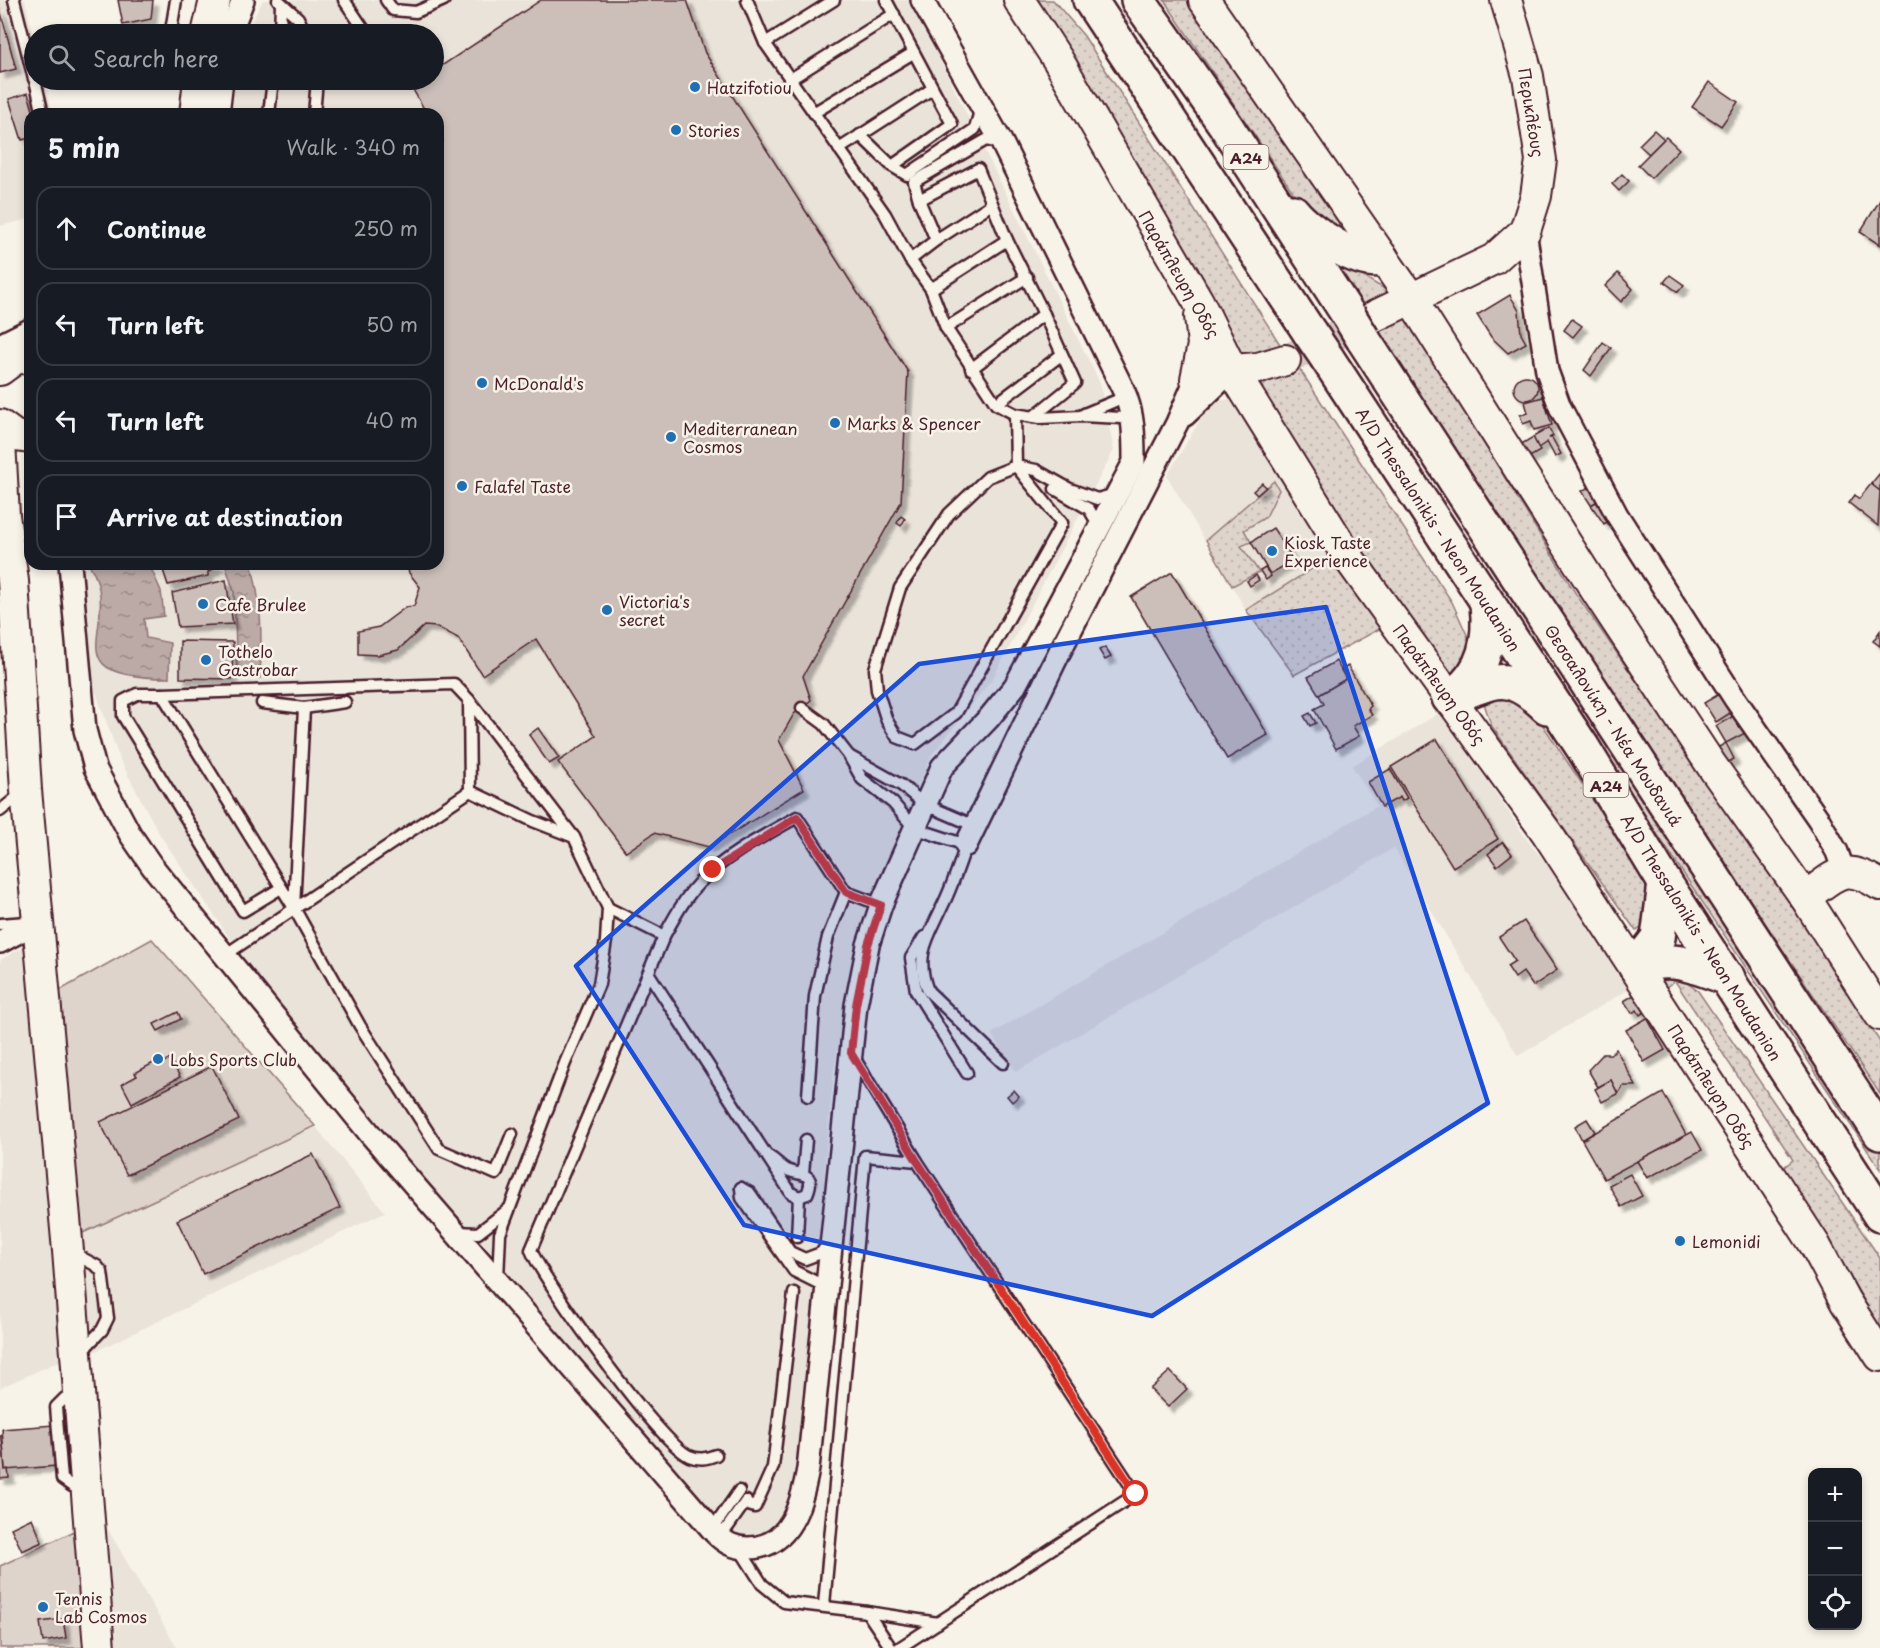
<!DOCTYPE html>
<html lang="en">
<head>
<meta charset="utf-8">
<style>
  :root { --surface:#171b24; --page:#20242c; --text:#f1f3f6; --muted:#9ea1a6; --line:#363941 }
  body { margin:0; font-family:"Playpen Sans",sans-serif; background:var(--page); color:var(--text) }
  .controls { position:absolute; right:18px; bottom:18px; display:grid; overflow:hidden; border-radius:12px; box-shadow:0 3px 9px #0003 }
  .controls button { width:54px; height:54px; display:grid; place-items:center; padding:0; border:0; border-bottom:2px solid var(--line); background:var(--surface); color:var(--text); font:30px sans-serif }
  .stop { position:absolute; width:18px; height:18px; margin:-14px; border:4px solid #d93025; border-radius:50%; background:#fff }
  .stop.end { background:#d93025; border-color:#fff; box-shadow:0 2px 6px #0008 }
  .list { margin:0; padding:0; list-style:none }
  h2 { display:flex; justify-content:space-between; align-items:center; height:78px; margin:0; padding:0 24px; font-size:26px }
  h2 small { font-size:20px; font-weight:400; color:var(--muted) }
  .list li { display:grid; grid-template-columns:39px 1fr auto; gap:18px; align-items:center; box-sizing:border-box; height:84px; margin:0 12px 12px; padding:0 12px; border:2px solid var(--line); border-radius:18px }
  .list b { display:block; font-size:22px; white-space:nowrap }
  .list em { font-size:20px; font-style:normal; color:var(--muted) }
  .icon { flex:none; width:33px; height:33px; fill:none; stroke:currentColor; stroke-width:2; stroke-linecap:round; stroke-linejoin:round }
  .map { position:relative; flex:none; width:1880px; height:1648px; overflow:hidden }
  .search { position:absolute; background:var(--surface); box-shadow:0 3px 9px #0003; left:24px; top:24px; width:420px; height:66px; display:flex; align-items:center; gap:15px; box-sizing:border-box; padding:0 21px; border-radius:33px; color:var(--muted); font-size:22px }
  .panel { position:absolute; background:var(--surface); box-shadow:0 3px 9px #0003; left:24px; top:108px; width:420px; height:462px; border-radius:18px }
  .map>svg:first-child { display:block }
</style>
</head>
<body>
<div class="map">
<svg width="1880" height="1648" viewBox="0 0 1880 1648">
  <defs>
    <pattern id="grass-dots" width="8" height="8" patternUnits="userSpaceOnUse" patternTransform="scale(1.5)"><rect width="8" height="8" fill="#ded4cc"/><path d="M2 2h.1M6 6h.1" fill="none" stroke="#c0b6af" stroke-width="1.8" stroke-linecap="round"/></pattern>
    <pattern id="water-ripples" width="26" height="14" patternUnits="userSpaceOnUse" patternTransform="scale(1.5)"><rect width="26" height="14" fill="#bcaaa7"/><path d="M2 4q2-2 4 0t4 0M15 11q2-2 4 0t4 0" fill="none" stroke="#9b8a88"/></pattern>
    <filter id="shadow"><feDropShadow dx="5.5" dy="5.5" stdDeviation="1.5" flood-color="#0004"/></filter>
  </defs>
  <rect width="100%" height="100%" fill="#f7f3e8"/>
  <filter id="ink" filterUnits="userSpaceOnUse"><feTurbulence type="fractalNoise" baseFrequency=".0167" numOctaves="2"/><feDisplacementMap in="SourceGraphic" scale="12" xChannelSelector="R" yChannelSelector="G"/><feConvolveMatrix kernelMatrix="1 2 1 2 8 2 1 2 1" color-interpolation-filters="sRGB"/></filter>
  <g filter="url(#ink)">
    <g fill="#eae3da">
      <polygon points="0,0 25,0 34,39 34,80 45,80 53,114 30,114 30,221 29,219 0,226"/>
      <polygon points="263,0 910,0 1100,383 1114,450 993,678 931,756 855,941 834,1070 825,1161 812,1484 749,1557 384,1166 160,835 120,760 91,679 86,655 81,564 438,564 438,114 231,114 236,80 434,80 434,34 245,34"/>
      <polygon points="1230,399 1246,407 1334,555 1246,610 1167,476 1210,403"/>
      <polygon points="1441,712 1528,841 1641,982 1518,1056 1394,848 1016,1072 991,1034 1377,806 1352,766"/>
      <polygon points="33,942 68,1357 0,1388 0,960"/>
      <polygon points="315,1126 385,1212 92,1353 87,1359 74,1237"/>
      <polygon points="96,1509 177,1648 106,1648"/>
    </g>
    <g fill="url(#grass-dots)" stroke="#947a7c" stroke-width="1.5">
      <polygon points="1029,0 1053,0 1084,36 1283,349 1248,357 1234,346"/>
      <polygon points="1164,0 1195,0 1365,247 1311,219"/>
      <polygon points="1323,259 1350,269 1390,292 1360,318"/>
      <polygon points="1406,316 1576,594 1813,937 1880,1042 1880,1094 1633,727 1373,330"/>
      <polygon points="1293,359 1452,602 1468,637 1473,660 1454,674 1442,668 1360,556 1260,389 1267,382 1279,377"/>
      <polygon points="1274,481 1279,490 1266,517 1244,530 1251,542 1241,546 1259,572 1232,586 1206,540"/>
      <polygon points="1334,555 1385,626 1294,675 1246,610"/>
      <polygon points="1492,687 1529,704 1657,897 1656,920 1636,931 1491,725 1483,700"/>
      <polygon points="1602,733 1880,1151 1880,1169 1594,739"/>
      <polygon points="1671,971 1698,991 1880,1258 1880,1329 1836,1252 1780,1170 1793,1160 1675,981 1663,989 1657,976"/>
    </g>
    <g fill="#ded4cc" stroke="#947a7c" stroke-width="1.5">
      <polygon points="152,939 315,1126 74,1237 55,993"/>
      <polygon points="81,1528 90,1648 0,1648 0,1566"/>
    </g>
    <g fill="url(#water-ripples)" stroke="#8e7275" stroke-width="1.5">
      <path d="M89,564H149L161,591L164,616L144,619L146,638L170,643L169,678C44,678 128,624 89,564Z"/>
      <path d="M225,564H251C262,602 262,638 260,678H237L234,592Z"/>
    </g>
    <g fill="#ccbfb9" stroke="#4a1f2b" stroke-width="1.5" filter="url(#shadow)">
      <polygon points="118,0 153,0 151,19 123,25"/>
      <polygon points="541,0 687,0 705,53 908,372 901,502 803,676 811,700 794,714 779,740 804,789 709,847 654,833 626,852 558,762 596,736 536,639 482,675 458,638 437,627 424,626 398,650 378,655 358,654 358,631 379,627 406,607 414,606 420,587 409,573 407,564 438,564 438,145 443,141 438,132 438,114 427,114 411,86 420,80 434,80 434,71"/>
      <polygon points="0,9 16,69 0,73"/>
      <polygon points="1709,82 1738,102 1721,126 1692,107"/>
      <polygon points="28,93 34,114 30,114 30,138 22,140 9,99"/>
      <polygon points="1654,130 1664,139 1649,154 1639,145"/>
      <polygon points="1666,137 1679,149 1651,178 1638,165"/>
      <polygon points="1622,174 1629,181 1619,191 1612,184"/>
      <polygon points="1880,200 1880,245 1860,232"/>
      <polygon points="1618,273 1633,289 1621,302 1605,286"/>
      <polygon points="1670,275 1684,285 1678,292 1664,282"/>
      <polygon points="1510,295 1519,311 1521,334 1526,343 1508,353 1491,337 1477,315"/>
      <polygon points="1572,319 1582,326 1573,337 1564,330"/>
      <polygon points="1603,342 1611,348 1591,376 1584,370"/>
      <circle cx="1526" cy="388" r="12"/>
      <polygon points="1543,397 1552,425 1534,430 1531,421 1523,424 1520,415 1528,413 1525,402"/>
      <polygon points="1549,428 1553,436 1549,438 1552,438 1561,454 1555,457 1547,442 1538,448 1533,437"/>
      <polygon points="1533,437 1540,451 1528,458 1520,445"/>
      <polygon points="1880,473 1880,491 1871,484"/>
      <polygon points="1262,483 1266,487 1257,495 1253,491"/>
      <polygon points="1594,484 1603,498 1591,505 1582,491"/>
      <polygon points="1871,484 1880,491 1878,526 1849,503 1855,495 1859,499"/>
      <polygon points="1603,498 1615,517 1604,524 1591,505"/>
      <polygon points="901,516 905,519 901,526 897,523"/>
      <polygon points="1273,528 1294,560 1270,574 1251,542"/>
      <polygon points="161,564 218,564 219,565 208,572 208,576 168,585"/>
      <polygon points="1265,568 1271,576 1266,580 1260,571"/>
      <polygon points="1172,572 1268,735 1227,759 1131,597"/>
      <polygon points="1256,575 1259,580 1250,586 1247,581"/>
      <polygon points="226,580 233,624 178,627 172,593"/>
      <polygon points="1880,631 1880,646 1873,641"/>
      <polygon points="180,641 233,642 232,679 180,678"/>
      <polygon points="1105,647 1111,657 1105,660 1099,650"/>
      <polygon points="1336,661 1346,679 1319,695 1308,677"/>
      <polygon points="1348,666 1371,706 1368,709 1372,715 1353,726 1359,736 1336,749 1314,709 1324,704 1319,695 1346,679 1341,670"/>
      <polygon points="1724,691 1735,710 1716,722 1704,703"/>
      <polygon points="1310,713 1316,723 1310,726 1304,716"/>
      <polygon points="1739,713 1749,731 1726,743 1716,726"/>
      <polygon points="538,728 559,758 549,764 529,735"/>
      <polygon points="1437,739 1498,839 1453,867 1391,767"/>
      <polygon points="1726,743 1734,759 1723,765 1715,749"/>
      <polygon points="1390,769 1407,798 1402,801 1400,797 1382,807 1368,782"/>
      <polygon points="1503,842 1512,854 1497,866 1488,854"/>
      <polygon points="1524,921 1557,970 1533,986 1523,972 1515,978 1507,966 1515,961 1499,937"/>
      <polygon points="1640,991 1649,1009 1640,1015 1637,1010 1632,1013 1624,1001"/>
      <polygon points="178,1012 181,1019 158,1031 154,1024"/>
      <polygon points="1647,1018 1665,1050 1644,1062 1626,1030"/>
      <polygon points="1616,1049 1636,1086 1623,1086 1618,1094 1611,1080 1598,1087 1588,1070 1603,1054 1611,1054"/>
      <polygon points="170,1059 180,1077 132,1103 122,1084 137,1076 135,1073 157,1061 159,1064"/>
      <polygon points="212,1066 239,1120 127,1175 100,1122"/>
      <polygon points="1611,1080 1618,1094 1602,1102 1595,1089"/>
      <polygon points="1014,1090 1019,1096 1012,1102 1007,1096"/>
      <polygon points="1663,1093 1686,1135 1604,1179 1582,1140"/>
      <polygon points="1587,1119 1595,1132 1582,1140 1575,1126"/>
      <polygon points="1692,1132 1702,1150 1647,1178 1637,1161"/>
      <polygon points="313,1154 340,1208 203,1274 177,1220"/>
      <polygon points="1630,1174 1642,1196 1621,1207 1609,1185"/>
      <polygon points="1170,1371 1187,1389 1168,1407 1150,1389"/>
      <polygon points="54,1425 57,1466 5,1470 2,1429"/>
      <polygon points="0,1436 2,1436 5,1470 8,1469 9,1478 0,1479"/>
      <polygon points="32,1518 42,1542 22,1551 11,1528"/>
      <polygon points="63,1619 66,1638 43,1642 40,1622"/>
    </g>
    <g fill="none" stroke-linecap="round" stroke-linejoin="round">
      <polyline stroke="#d4c9c2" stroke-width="30" stroke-dasharray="30 15" stroke-linecap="butt" points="1285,360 1375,316"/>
      <defs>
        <g id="lane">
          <polyline points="14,0 34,79"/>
          <polyline points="278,0 298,18 306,34"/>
          <polyline points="344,0 367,34"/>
          <polyline points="386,0 393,10 416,12 444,0"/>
          <polyline points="747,0 765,43 885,214 910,260 931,289 946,328 996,404 1015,414 1040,418 1081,416 1122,418 1134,424"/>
          <polyline points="886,0 952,124 892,166 907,175 975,129 981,107"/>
          <polyline points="176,34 171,31 176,0"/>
          <polyline points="280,34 281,3"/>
          <polyline points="765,43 834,0"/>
          <polyline points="35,80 43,114"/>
          <polyline points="789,80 894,14"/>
          <polyline points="815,112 913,53"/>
          <polyline points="269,114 273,80"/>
          <polyline points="314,114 317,80"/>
          <polyline points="860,135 892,166"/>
          <polyline points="1001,143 986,140 914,182 919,200 978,169 1007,240 1044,314 1075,383 1033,417"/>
          <polyline points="839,149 932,89"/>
          <polyline points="919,200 936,240 992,204"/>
          <polyline points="910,260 936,240"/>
          <polyline points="931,289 1007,240"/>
          <polyline points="946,328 1027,277"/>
          <polyline points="971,369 1044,314"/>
          <polyline points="996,404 1061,355"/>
          <polyline points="1015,414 1016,466 1062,523 956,713 915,744 897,737 887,721 877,690 875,669 900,588 949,514 988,477 1016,466 1036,470 1070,489 1097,499 1116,494"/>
          <polyline points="1084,414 1120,399 1122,391"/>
          <polyline points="1055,489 1089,509 1099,526"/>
          <polyline points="162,694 137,694 123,701 123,716 243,911 281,888"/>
          <polyline points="469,700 574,837"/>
          <polyline points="262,703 304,708 345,702"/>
          <polyline points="802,708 824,724 849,756"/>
          <polyline points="470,791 469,700 454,684 162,694 294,908 360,1026 439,1149 496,1174 512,1134"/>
          <polyline points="470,791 533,821 574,837 608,908 606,941 599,984 565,1063 500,1234 498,1279"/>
          <polyline points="0,811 21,794"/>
          <path d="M975,826L924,804L901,785L849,756L862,779L893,803L914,828L966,845C959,866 952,887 942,907C928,938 914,955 928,991L1003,1063"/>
          <polyline points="294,908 304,708"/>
          <polyline points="608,908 664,936"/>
          <polyline points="0,924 27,922"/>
          <polyline points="924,937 911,958 916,991 967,1073"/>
          <polyline points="225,955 470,791"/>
          <path d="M649,974L791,1193L799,1197L807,1194C817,1171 800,1176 787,1170C779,1166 774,1158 766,1155"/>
          <polyline points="853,1056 917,1161 1136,1494 899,1648"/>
          <polyline points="808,1096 815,996 828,937 846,892 881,905"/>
          <polyline points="803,1173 806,1140"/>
          <polyline points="741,1188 742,1198 794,1271 826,1287"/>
          <polyline points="741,1188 750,1193 790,1252 805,1259 821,1253 827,1245"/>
          <polyline points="458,1232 478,1233 509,1209"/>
          <polyline points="797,1237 799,1197"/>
          <polyline points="73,1253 97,1266 102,1272 108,1318 102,1330 81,1352"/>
          <polyline points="65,1398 56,1407 62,1479 72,1486"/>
          <path d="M716,1455C706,1459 699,1460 689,1456C660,1443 545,1284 531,1250L664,936C675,916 686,895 703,879C729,853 766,835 797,817L846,892"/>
          <polyline points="748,1505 755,1507 773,1467 794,1293"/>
          <polyline points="712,1530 739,1491"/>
          <polyline points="720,1538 746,1501"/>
          <polyline points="739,1548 762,1584 784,1602 867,1612 891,1648"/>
          <polyline points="824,1605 865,1156 917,1161"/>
          <polyline points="867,1612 938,1623"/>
        </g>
        <g id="street">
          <polyline points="230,34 243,0"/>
          <polyline points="218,114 222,80"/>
          <polyline points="1525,231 1547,371 1560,407 1617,515 1735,699 1819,820 1837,852 1844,872"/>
          <polyline points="0,345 30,330"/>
          <polyline points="1185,415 1232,370"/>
          <path d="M70,564L85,730L95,768L130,834L152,866L371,1135L715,1533C725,1543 734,1548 748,1548C791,1548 802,1502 808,1469L856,1005L868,945L881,905L942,767L989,718L1015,686L1134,462C1134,435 1134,414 1123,389L1002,143L922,0"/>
          <polyline points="966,845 1060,651 1177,423 1196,379 1213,369 1232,370"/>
          <polyline points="0,942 39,921"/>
        </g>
        <g id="secondary">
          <polyline points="1019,0 1058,60 1198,301 1232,370 1350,560 1547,833 1815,1245 1845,1301 1880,1356"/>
          <polyline points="1204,0 1412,300 1597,592 1712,766 1805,897 1880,1015"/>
          <polyline points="207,34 215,0"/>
          <polyline points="195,114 199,80"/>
          <polyline points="1375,316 1494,259 1525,231 1536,196 1541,160 1528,76 1506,0"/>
          <polyline points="0,370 15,359 30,357"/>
          <polyline points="1232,370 1258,368 1285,360"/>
          <polyline points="1196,379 1203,345 1200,316"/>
          <polyline points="0,425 15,436 30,438"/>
          <polyline points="0,441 4,515 13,581 26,790 68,1251 99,1648"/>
          <path d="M1805,897C1837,875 1843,861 1880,885"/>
        </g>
        <g id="highway">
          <polyline points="1090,0 1310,333"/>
          <polyline points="1138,0 1224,123 1349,316"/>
          <path d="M1293,212C1308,231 1358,265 1382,259"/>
          <polyline points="1363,339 1880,1133"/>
          <polyline points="1327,358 1583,748 1665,883 1880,1215"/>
          <path d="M1456,693C1485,671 1491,639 1487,604"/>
          <path d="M1449,698C1497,681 1505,668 1547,707"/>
          <path d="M1636,967C1675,955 1692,966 1728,978"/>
          <polyline points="1636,967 1658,938 1665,883"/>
        </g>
      </defs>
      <use href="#lane" stroke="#4a1f2b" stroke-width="15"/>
      <use href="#street" stroke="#4a1f2b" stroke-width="26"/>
      <use href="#secondary" stroke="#4a1f2b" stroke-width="34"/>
      <use href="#highway" stroke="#4a1f2b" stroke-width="38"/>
      <use href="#lane" stroke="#f7f3e8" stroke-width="10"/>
      <use href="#street" stroke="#f7f3e8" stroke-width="21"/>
      <use href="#secondary" stroke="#f7f3e8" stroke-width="30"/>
      <use href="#highway" stroke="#f7f3e8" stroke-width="33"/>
      <defs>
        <g id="highway-bridge">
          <polyline points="1349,316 1363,339"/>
          <polyline points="1310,333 1327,358"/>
        </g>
      </defs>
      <use href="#highway-bridge" stroke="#4a1f2b" stroke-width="38" stroke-linecap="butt"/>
      <use href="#highway-bridge" stroke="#f7f3e8" stroke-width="33"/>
    </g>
  </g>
  <g fill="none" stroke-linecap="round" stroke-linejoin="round" filter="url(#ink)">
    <polyline stroke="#d93025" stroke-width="8" points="713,870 797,817 846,892 881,905 868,945 856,1005 851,1053 917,1161 1136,1494"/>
  </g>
  <path fill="#1d4ed8" fill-opacity="0.2" stroke="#1d4ed8" stroke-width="4.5" stroke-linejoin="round" d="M1326,607L1488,1103L1152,1316L744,1225L576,966L919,664Z"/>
  <g fill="#1f6fb2" stroke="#f7f3e8" stroke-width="2">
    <circle cx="695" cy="87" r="6"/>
    <circle cx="676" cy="130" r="6"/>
    <circle cx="482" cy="383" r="6"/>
    <circle cx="835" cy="423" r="6"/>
    <circle cx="671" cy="437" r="6"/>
    <circle cx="462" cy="486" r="6"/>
    <circle cx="1272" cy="551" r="6"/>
    <circle cx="203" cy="604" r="6"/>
    <circle cx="607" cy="610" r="6"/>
    <circle cx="206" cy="660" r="6"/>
    <circle cx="158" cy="1059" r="6"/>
    <circle cx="1680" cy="1241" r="6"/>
    <circle cx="43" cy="1607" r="6"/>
  </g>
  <g text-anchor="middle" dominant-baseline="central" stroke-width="5" stroke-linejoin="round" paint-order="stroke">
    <g fill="#f7f3e8" stroke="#7e5f64" stroke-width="1.5">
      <rect x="1223.5" y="145" width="45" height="24" rx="4.5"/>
      <rect x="1583.5" y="773" width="45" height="24" rx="4.5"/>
    </g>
    <g font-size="15" font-weight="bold" fill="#4a1f2b">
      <text x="1246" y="157">Α24</text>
      <text x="1606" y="785">Α24</text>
    </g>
    <g font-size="16" fill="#4a1f2b" stroke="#f7f3e8" text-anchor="start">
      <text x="707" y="87">Hatzifotiou</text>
      <text x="688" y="130">Stories</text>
      <text x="494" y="383">McDonald's</text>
      <text x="847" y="423">Marks &amp; Spencer</text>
      <text x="683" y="428">Mediterranean<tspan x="683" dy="18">Cosmos</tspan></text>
      <text x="474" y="486">Falafel Taste</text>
      <text x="1284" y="542">Kiosk Taste<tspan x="1284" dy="18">Experience</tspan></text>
      <text x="619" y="601">Victoria's<tspan x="619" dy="18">secret</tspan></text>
      <text x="215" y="604">Cafe Brulee</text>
      <text x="218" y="651">Tothelo<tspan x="218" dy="18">Gastrobar</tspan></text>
      <text x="170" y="1059">Lobs Sports Club</text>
      <text x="1692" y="1241">Lemonidi</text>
      <text x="55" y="1598">Tennis<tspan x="55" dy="18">Lab Cosmos</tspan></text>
    </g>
    <g font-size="16" fill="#4a1f2b" stroke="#f7f3e8">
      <text transform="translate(1532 112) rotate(81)">Περικλέους</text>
      <text transform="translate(1180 274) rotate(60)">Παράπλευρη Οδός</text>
      <text transform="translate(1439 529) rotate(57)">A/D Thessalonikis - Neon Moudanion</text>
      <text transform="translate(1440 684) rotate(54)">Παράπλευρη Οδός</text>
      <text transform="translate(1614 725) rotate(57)">Θεσσαλονίκη - Νέα Μουδανιά</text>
      <text transform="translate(1702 937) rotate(58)">A/D Thessalonikis - Neon Moudanion</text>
      <text transform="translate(1712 1086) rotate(57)">Παράπλευρη Οδός</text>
    </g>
  </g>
</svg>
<div class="controls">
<button>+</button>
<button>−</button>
<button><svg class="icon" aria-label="locate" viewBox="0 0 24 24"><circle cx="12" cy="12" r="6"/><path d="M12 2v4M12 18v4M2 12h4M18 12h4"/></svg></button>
</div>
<div class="stop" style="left:1136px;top:1494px"></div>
<div class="stop end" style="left:713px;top:870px"></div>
<div class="search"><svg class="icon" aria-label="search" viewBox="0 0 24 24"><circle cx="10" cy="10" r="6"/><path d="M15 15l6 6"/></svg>Search here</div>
<section class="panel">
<h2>5 min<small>Walk · 340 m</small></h2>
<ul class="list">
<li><svg class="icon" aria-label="ahead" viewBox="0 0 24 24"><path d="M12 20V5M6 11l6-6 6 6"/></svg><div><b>Continue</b></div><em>250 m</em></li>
<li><svg class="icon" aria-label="left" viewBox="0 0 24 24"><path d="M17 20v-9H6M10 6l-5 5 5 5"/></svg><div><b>Turn left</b></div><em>50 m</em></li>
<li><svg class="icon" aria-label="left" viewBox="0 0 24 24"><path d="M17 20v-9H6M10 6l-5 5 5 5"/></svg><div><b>Turn left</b></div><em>40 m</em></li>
<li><svg class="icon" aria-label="arrive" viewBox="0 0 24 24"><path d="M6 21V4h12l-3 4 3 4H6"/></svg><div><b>Arrive at destination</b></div></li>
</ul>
</section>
</div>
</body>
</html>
